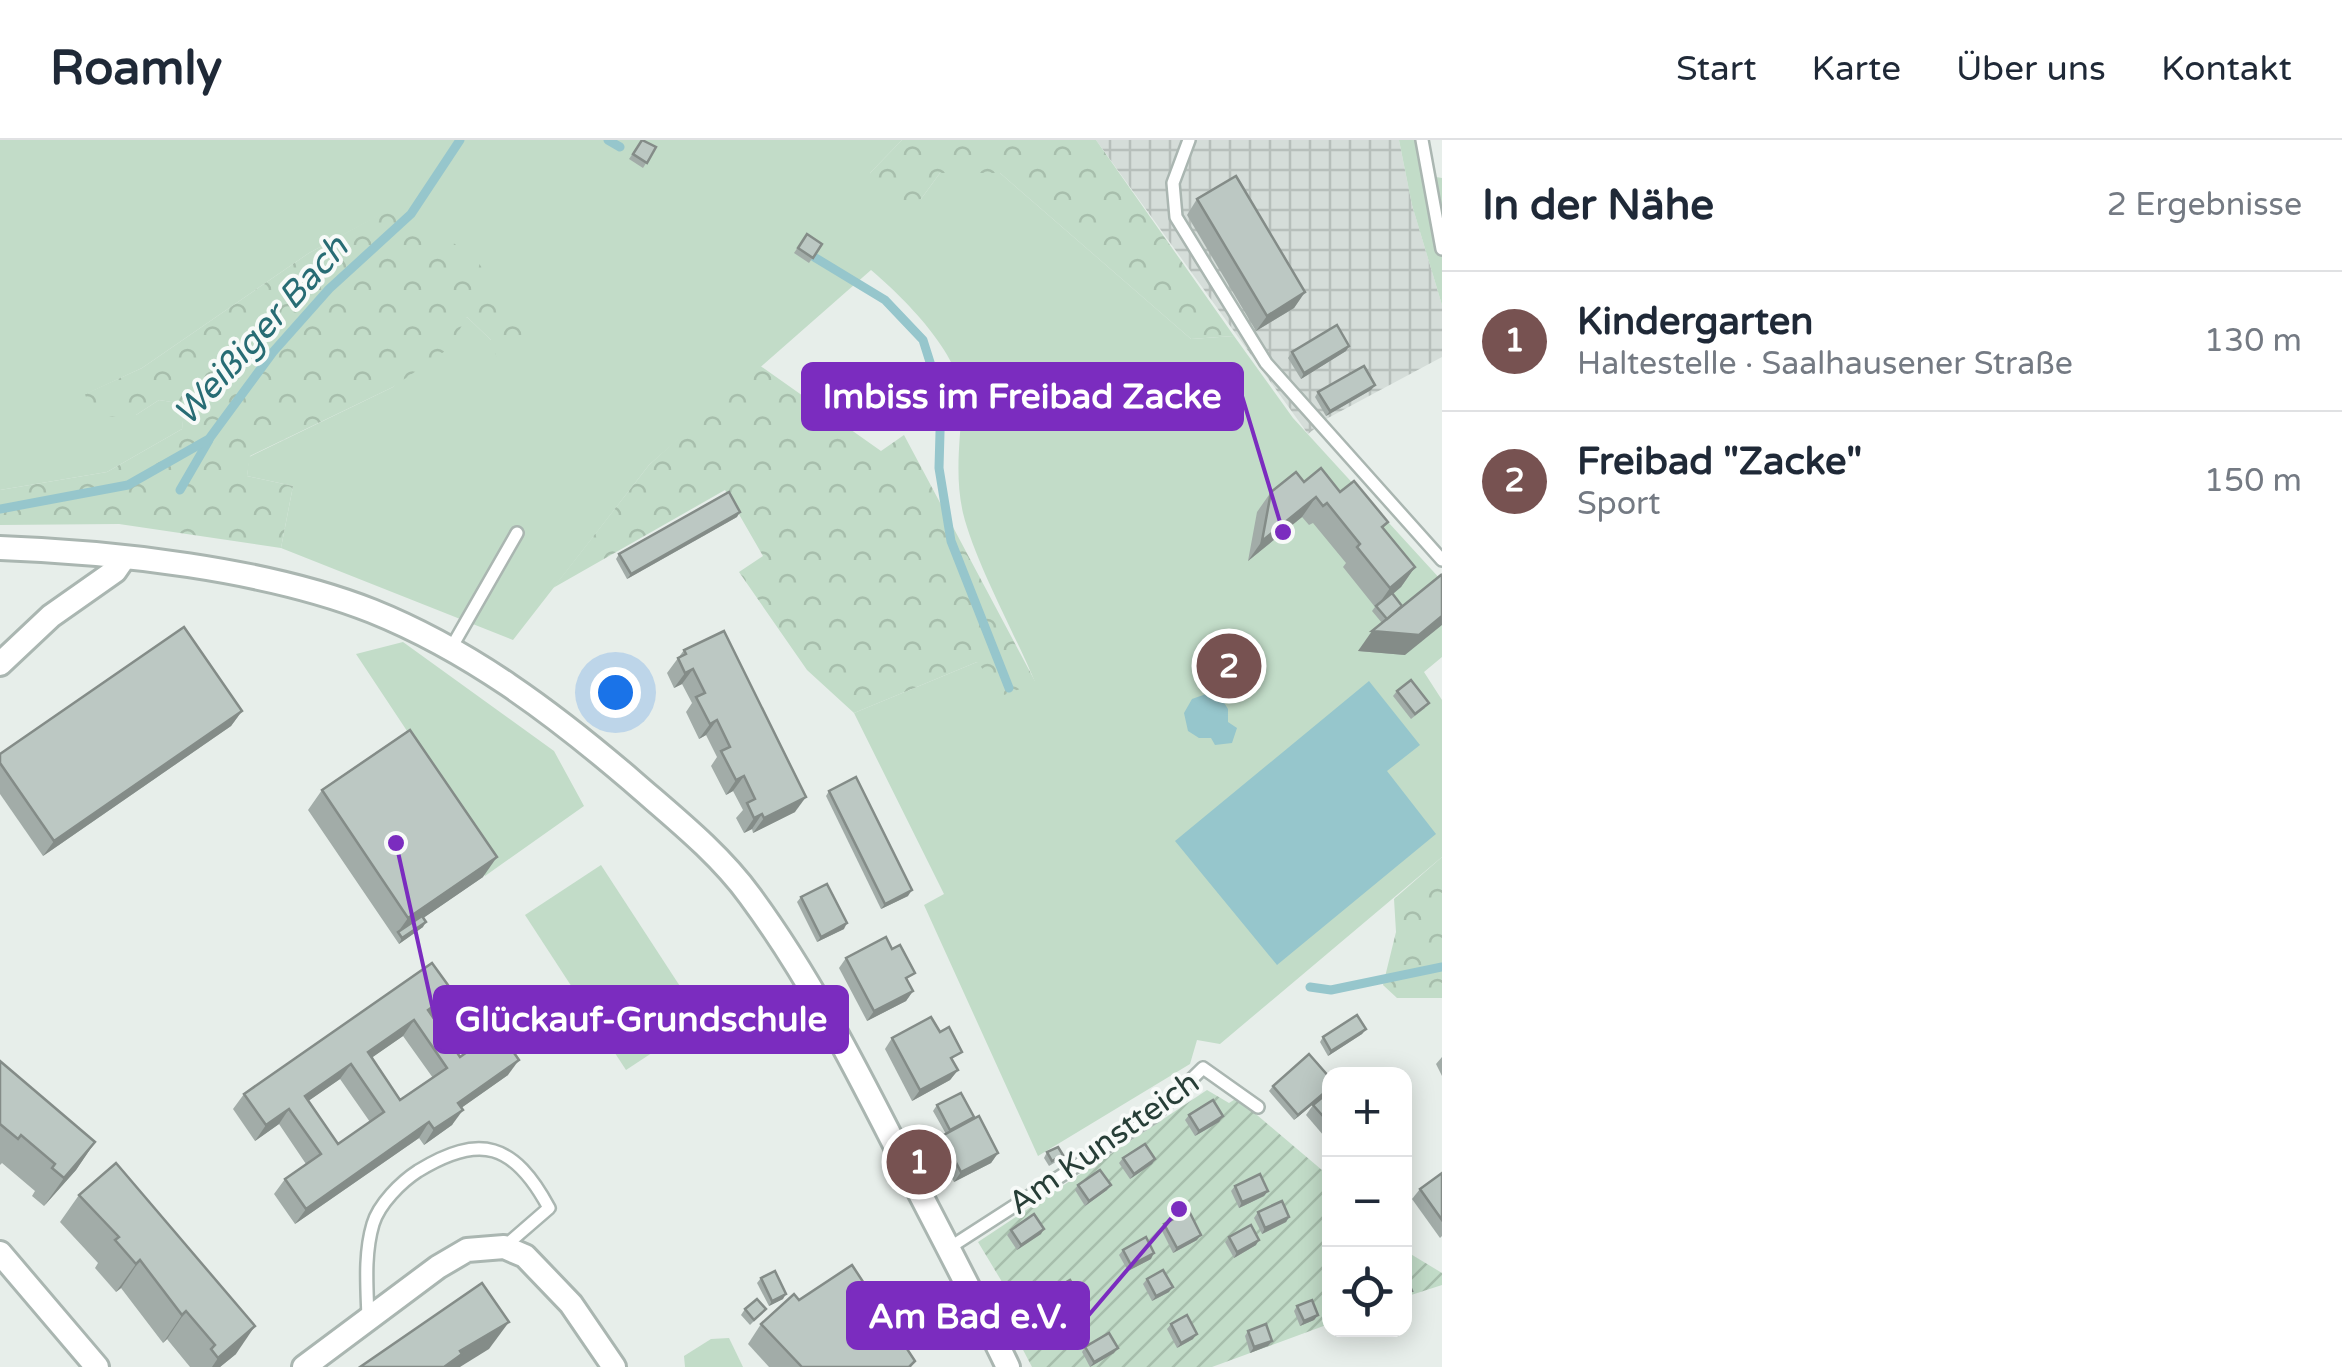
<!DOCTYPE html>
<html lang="de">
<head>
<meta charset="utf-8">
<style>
  :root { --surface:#fff; --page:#f2f2f3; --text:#1f2937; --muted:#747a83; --line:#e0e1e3; --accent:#775251 }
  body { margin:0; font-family:"Varela Round",sans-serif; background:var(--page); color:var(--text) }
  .controls { position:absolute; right:30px; bottom:30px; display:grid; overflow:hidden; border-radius:20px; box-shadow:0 5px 25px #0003 }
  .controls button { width:90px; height:90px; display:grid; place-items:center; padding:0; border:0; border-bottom:2px solid var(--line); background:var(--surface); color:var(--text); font:50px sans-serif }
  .you { position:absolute; left:615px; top:552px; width:35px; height:35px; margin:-25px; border:8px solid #fff; border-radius:50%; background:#1a73e8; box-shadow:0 0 0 15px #1a73e833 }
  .badge { display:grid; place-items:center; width:65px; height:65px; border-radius:50%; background:var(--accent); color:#fff; font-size:32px; font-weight:700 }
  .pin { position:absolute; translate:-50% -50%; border:5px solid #fff; box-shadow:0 2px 10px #0006 }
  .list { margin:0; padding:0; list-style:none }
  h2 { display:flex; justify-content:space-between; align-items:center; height:130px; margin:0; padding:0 40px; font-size:42px }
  h2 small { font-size:32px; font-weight:400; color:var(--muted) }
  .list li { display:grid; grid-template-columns:65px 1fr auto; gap:30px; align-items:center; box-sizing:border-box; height:140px; padding:0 40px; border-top:2px solid var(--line) }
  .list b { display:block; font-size:38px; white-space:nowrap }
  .list p { margin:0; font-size:32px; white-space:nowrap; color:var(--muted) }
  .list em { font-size:32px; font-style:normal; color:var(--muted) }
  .icon { flex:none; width:55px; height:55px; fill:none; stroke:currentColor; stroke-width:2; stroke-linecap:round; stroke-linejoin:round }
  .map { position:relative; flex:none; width:1442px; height:1227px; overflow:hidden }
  header { display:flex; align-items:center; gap:60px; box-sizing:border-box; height:140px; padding:0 50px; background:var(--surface); border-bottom:2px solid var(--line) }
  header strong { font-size:48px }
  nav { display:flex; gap:55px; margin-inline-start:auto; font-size:35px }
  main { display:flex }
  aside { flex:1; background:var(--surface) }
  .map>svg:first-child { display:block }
</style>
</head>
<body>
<header>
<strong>Roamly</strong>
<nav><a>Start</a><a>Karte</a><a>Über uns</a><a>Kontakt</a></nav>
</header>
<main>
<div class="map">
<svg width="1442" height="1227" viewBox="0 0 1442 1227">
  <defs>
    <pattern id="industrial-grid" width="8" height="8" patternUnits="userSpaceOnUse" patternTransform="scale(2.5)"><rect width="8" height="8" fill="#d5ddd9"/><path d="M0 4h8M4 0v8" fill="none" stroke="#b7bfbb"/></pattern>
    <pattern id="forest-crowns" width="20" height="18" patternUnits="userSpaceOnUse" patternTransform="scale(2.5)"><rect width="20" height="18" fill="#c2dcc8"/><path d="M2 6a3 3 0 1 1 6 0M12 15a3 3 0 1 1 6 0" fill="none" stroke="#a7beac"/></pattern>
    <pattern id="garden-furrows" width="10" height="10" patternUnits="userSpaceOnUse" patternTransform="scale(2.5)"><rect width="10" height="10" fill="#c2dcc8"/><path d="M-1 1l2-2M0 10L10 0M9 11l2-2" fill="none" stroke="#a7beac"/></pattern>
  </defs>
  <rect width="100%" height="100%" fill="#e7eeea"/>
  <polygon fill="url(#industrial-grid)" points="1096,0 1399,0 1412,65 1442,165 1442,217 1328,278 1308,294"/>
  <g fill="#c2dcc8">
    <path d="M0,0H902L870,33L921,59L940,33H1000L1191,199L1234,196L1293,278L1442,441V517L1424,532L1442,560V717L1220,904L1197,900L1190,924L1038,1016L924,765L944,754L854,573L977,522L1035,542C1015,494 975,422 963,373C954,333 961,298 962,259C962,215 902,156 871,130L649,325L513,500L281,408L293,346L247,336L249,317L393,247L467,177L491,200L527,204L397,66L309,113L142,228L86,254L136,275L159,260L185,264L182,289L107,332L0,350Z"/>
    <polygon points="1399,0 1429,0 1436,37 1442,38 1442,165 1412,65"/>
    <polygon points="403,502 554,611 584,666 485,736 397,606 411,597 356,514"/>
    <polygon points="601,725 702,880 626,930 525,775"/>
    <polygon points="729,1198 743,1227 685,1227 684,1216 711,1199"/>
  </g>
  <g fill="url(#forest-crowns)">
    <polygon points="902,0 1096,0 1234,196 1191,199 1000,33 940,33 921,59 886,63 870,33"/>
    <polygon points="397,65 474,117 506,160 528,204 497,218 491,200 467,177 448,209 393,247 250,316 247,336 293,346 281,408 119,384 0,385 0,350 107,332 182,289 184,264 159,260 136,275 92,278 85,254 142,228 309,113"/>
    <polygon points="759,225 881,311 904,295 1036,543 1004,555 977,522 854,573 807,530 739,432 763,416 725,350 553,448 649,325"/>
    <polygon points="1442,717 1442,858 1397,858 1383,845 1396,792 1394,759"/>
  </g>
  <g fill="url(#garden-furrows)">
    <polygon points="1207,950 1229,963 1237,958 1329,1036 1329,1184 1212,1227 1032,1227 1021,1206 1028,1185 978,1102"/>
    <polygon points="1404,1110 1442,1133 1442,1145 1405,1157"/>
  </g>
  <g fill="#96c6cc">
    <polygon points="1369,541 1420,605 1387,631 1436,694 1277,825 1175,701"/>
    <polygon points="1206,554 1221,558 1228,569 1228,582 1237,588 1232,603 1215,605 1211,598 1199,598 1188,591 1184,573 1192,559"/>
  </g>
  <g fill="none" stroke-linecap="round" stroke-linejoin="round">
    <g stroke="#96c6cc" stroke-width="9">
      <polyline points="608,0 620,7"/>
      <polyline points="814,117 885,160 923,200 941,257 939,328 951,401 1009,548"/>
      <polyline points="180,350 209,300"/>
      <polyline points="0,369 128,345 209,299 273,212 329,149 411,74 460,0"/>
      <polyline points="1310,847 1331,850 1442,827"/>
    </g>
    <defs>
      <g id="service">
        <polyline points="1189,0 1173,43 1176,77 1266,223 1442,420"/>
        <polyline points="1422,0 1442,109"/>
        <polyline points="450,510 517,393"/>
        <polyline points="949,1108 1154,976 1203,928 1258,967"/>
        <path d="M368,1178C367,1147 364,1114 373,1084C379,1064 401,1042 418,1031C480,993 514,1003 549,1068L504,1107"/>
      </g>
      <g id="minor">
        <path d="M0,408C114,412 266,429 372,471C469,510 553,573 631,640C672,676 718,712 750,756C809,836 853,923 898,1011C935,1083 973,1154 1008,1227"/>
        <polyline points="0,524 51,476 115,431 124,418"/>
        <polyline points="0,1113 97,1227"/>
        <polyline points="304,1227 438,1127 467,1110 504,1107 525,1116 571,1164 614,1227"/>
      </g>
    </defs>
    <use href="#service" stroke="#aab6b1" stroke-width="16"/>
    <use href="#minor" stroke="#aab6b1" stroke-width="28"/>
    <use href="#service" stroke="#fff" stroke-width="11"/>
    <use href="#minor" stroke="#fff" stroke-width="22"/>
  </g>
  <g fill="#a2aca8" fill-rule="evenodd">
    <polygon points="642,0 656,7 643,28 629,19"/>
    <polygon points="1197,59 1305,152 1294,168 1256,191 1187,75"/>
    <polygon points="807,94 822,104 809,123 794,113"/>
    <polygon points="1346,211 1301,239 1288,218 1292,212"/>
    <polygon points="1375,245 1371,250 1326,276 1315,257 1318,252"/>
    <polygon points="1304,342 1340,352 1388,382 1383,388 1415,427 1401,447 1393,454 1405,515 1358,511 1382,483 1372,471 1375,467 1343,427 1346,423 1313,383 1309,385 1302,377 1248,421 1257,372 1271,352"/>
    <polygon points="737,377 627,439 616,419 619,414"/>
    <polygon points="684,510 795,672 753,693 752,689 744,693 736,678 743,670 733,651 726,655 711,626 717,617 706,595 699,599 686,572 692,563 682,544 674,548 667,533"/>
    <polygon points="1397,551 1425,568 1411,579 1393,556"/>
    <polygon points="242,571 231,586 43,716 0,654 0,614"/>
    <polygon points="322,650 483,737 423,778 423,787 399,804 308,670"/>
    <polygon points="829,651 908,756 881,769 826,656"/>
    <polygon points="801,757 844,789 817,802 797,762"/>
    <polygon points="846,818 913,851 906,861 867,881 839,828"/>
    <path d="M442,868L431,875L460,917L508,935L461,968L452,985L424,1005L419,998L295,1084L274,1054L285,1039L306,1024L279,984L255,1001L233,969L244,954ZM403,896L433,938L400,960L371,918ZM340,939L370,982L338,1004L308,961Z"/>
    <polygon points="1366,889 1362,894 1328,916 1320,902 1323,897"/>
    <polygon points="892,898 958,930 950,940 912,961 885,909"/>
    <polygon points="1442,917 1442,936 1436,924"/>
    <polygon points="0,921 95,1002 76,1030 44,1066 32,1056 35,1051 2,1023 0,1025"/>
    <polygon points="1273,946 1330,950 1294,980 1269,951"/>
    <polygon points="1330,951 1330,1003 1306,975 1313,965"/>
    <polygon points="937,965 971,980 998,1013 991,1023 954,1042 935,1006 942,996 946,994 933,971"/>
    <polygon points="1189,975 1223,976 1219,982 1195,996 1185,980"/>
    <polygon points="1047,1012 1059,1020 1049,1026 1044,1018"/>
    <polygon points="1123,1018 1155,1019 1152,1024 1130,1039 1119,1023"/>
    <polygon points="1442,1033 1442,1096 1440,1098 1412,1059 1420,1049"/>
    <polygon points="1078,1045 1107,1050 1085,1066 1075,1050"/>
    <polygon points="1235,1046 1268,1051 1264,1056 1239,1068 1231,1051"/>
    <polygon points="79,1055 236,1214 220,1227 190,1227 167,1199 163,1203 121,1148 116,1152 95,1128 98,1123 60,1082"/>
    <polygon points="1258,1072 1289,1077 1286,1082 1262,1094 1254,1078"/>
    <polygon points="1164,1084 1197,1100 1173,1113 1161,1089"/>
    <polygon points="1011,1090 1041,1094 1017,1110 1007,1095"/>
    <polygon points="1229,1097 1256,1105 1234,1118 1225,1102"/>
    <polygon points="1123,1110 1151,1119 1128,1131 1119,1115"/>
    <polygon points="761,1138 783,1159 769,1166 757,1143"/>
    <polygon points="1147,1139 1169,1152 1152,1161 1143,1144"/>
    <polygon points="1046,1154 1075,1160 1052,1174 1043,1159"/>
    <polygon points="1297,1166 1318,1175 1314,1180 1300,1186 1294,1171"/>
    <polygon points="745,1169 766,1169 750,1185 741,1175"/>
    <polygon points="761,1184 915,1221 911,1227 769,1227 748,1204"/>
    <polygon points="1171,1184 1193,1199 1177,1208 1167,1189"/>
    <polygon points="1248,1191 1272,1201 1268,1206 1250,1213 1245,1196"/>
    <polygon points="1085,1207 1114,1213 1090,1227 1082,1212"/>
  </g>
  <g fill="#848c88">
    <polygon points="1305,152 1294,168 1256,191 1267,176"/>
    <polygon points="1349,206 1346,211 1301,239 1304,233"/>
    <polygon points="1375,245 1371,250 1326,276 1330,271"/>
    <polygon points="1316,357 1302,377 1248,421 1262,401"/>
    <polygon points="740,372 737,377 627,439 631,434"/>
    <polygon points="1415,427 1401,447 1376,468 1390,448"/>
    <polygon points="1442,476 1442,485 1405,515 1358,511 1372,491"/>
    <polygon points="693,529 682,544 674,548 685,533"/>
    <polygon points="242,571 231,586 43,716 54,701"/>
    <polygon points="717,580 706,595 699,599 710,584"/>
    <polygon points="744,636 733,651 726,655 736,640"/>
    <polygon points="806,657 795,672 753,693 764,678"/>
    <polygon points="762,674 752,689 744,693 754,678"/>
    <polygon points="497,717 483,737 400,794 398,792 408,778"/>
    <polygon points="912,750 908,756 881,769 885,764"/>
    <polygon points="426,782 423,787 399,804 402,798"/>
    <polygon points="847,783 844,789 817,802 821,797"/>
    <polygon points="913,851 906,861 867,881 874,871"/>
    <polygon points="453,852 442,868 417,885 428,870"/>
    <polygon points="414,880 403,896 357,928 368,912"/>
    <polygon points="1366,889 1362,894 1328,916 1331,911"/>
    <polygon points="519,920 508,935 447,978 458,963"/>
    <polygon points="351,924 340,939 294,971 305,956"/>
    <polygon points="958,930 950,940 912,961 920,950"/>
    <polygon points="1330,948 1330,950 1294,980 1298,975"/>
    <polygon points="289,969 279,984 255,1001 266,985"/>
    <polygon points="463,970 452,985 424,1005 434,989"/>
    <polygon points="1223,976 1219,982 1195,996 1199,991"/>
    <polygon points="429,982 419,998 295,1084 306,1069"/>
    <polygon points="95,1002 76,1030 44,1066 64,1038"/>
    <polygon points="998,1013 991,1023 954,1042 961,1032"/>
    <polygon points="1155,1019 1152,1024 1130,1039 1134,1034"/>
    <polygon points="1111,1045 1107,1050 1085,1066 1089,1061"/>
    <polygon points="1268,1051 1264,1056 1239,1068 1242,1062"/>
    <polygon points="1289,1077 1286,1082 1262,1094 1265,1088"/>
    <polygon points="1044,1089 1041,1094 1017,1110 1021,1105"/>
    <polygon points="1201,1095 1197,1100 1173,1113 1177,1108"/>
    <polygon points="1259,1100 1256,1105 1234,1118 1237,1112"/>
    <polygon points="1154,1113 1151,1119 1128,1131 1131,1125"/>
    <polygon points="140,1120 121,1148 116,1152 136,1124"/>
    <polygon points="1173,1147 1169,1152 1152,1161 1156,1156"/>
    <polygon points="786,1154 783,1159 769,1166 772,1161"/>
    <polygon points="1079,1155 1075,1160 1052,1174 1056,1169"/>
    <polygon points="186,1171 167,1199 163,1203 182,1175"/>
    <polygon points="1318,1175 1314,1180 1300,1186 1304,1181"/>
    <polygon points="509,1182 489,1209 460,1227 444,1227 460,1211"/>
    <polygon points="255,1186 236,1214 220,1227 212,1227 218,1218"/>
    <polygon points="1197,1194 1193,1199 1177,1208 1181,1203"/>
    <polygon points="1272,1201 1268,1206 1250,1213 1254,1207"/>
    <polygon points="1118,1208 1114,1213 1090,1227 1094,1222"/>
  </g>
  <g fill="#bcc8c3" stroke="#848c88" stroke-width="2.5" fill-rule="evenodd">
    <polygon points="642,0 656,7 647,23 633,14"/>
    <polygon points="1236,36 1305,152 1267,176 1197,59"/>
    <polygon points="807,94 822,104 813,118 798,108"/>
    <polygon points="1337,185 1349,206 1304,233 1292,212"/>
    <polygon points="1364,226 1375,245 1330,271 1318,252"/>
    <polygon points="1321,328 1340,352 1354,341 1388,382 1382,387 1415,427 1390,448 1357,407 1360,404 1327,363 1323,366 1316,357 1262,401 1271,352 1296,332 1304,342"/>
    <polygon points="729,352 740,372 631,434 619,414"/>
    <polygon points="1441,435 1442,437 1442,476 1419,495 1372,491"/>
    <polygon points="1392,453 1402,466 1387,479 1376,466"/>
    <polygon points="184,487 242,571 54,701 0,623 0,614"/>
    <polygon points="724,491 806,657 764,678 762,674 754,678 747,663 755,659 744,636 736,640 721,611 730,607 717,580 710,584 696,557 705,553 693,529 685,533 678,518 686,514 684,510"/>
    <polygon points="1411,540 1429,563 1415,574 1397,551"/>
    <polygon points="410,590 497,717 408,778 322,650"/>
    <polygon points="856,637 912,750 885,764 829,651"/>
    <polygon points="827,744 847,783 821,797 801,757"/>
    <polygon points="422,776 426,782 402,798 398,792"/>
    <polygon points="886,797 892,809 900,805 915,833 906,838 913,851 874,871 846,818"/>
    <path d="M432,823L453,852L428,870L460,917L498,890L519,920L458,963L463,970L434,989L429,982L306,1069L285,1039L321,1014L289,969L266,985L244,954ZM414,880L447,928L400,960L368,912ZM351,924L384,972L338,1004L305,956Z"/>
    <polygon points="1357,875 1366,889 1331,911 1323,897"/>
    <polygon points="931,877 940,892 949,887 962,912 951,918 958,930 920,950 892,898"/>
    <polygon points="1309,914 1330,938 1330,948 1298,975 1273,946"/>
    <polygon points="0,921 95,1002 64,1038 52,1028 55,1024 21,995 18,999 0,984"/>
    <polygon points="1330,951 1330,984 1313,965"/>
    <polygon points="961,953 974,977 950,990 937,965"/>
    <polygon points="1213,960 1223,976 1199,991 1189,975"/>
    <polygon points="979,976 998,1013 961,1032 942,996"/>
    <polygon points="1145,1004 1155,1019 1134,1034 1123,1018"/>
    <polygon points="1058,1007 1063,1015 1052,1021 1047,1012"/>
    <polygon points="116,1023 255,1186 218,1218 211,1209 215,1205 186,1171 182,1175 140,1120 136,1124 115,1100 119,1097 79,1055"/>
    <polygon points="1100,1030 1111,1045 1089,1061 1078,1045"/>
    <polygon points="1442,1033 1442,1080 1420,1049"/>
    <polygon points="1260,1034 1268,1051 1242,1062 1235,1046"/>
    <polygon points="1282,1061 1289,1077 1265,1088 1258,1072"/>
    <polygon points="1189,1071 1201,1095 1177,1108 1164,1084"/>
    <polygon points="1034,1074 1044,1089 1021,1105 1011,1090"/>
    <polygon points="1251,1085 1259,1100 1237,1112 1229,1097"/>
    <polygon points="1146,1097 1154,1113 1131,1125 1123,1110"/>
    <polygon points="852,1125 915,1221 909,1227 802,1227 761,1184 794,1154 799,1160"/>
    <polygon points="1163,1130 1173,1147 1156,1156 1147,1139"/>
    <polygon points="775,1131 786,1154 772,1161 761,1138"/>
    <polygon points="1404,1132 1412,1151 1404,1153"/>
    <polygon points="1070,1140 1079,1155 1056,1169 1046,1154"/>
    <polygon points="482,1143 509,1182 460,1211 462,1214 444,1227 360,1227"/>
    <polygon points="757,1159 766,1169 754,1180 745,1169"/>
    <polygon points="1312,1160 1318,1175 1304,1181 1297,1166"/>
    <polygon points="1187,1175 1197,1194 1181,1203 1171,1184"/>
    <polygon points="1266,1184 1272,1201 1254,1207 1248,1191"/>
    <polygon points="1109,1193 1118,1208 1094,1222 1085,1207"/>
  </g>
  <g text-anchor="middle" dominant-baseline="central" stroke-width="8" stroke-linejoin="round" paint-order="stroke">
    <g font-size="32" fill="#273e37" stroke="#f7faf8">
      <text transform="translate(1104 1003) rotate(-35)">Am Kunstteich</text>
    </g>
    <g font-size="35" font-style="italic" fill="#276c74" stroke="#f7faf8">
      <text transform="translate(261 191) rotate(-48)">Weißiger Bach</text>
    </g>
  </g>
  <path fill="none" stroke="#7b2cbf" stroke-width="4" d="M1283 392L1242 256M396 703L435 879M1179 1069L1088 1176"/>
  <g fill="#7b2cbf" stroke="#f7faf8" stroke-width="4">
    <circle cx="1283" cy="392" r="10"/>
    <circle cx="396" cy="703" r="10"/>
    <circle cx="1179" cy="1069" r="10"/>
  </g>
  <g fill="#7b2cbf" stroke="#7b2cbf" stroke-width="4">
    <rect x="803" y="224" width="439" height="65" rx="10"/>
    <rect x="435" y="847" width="412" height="65" rx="10"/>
    <rect x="848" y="1143" width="240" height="65" rx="10"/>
  </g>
  <g font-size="35" text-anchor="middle" font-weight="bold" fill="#fff">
    <text x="1022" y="268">Imbiss im Freibad Zacke</text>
    <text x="641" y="891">Glückauf-Grundschule</text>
    <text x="968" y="1188">Am Bad e.V.</text>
  </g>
</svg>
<div class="controls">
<button>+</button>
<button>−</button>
<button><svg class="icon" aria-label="locate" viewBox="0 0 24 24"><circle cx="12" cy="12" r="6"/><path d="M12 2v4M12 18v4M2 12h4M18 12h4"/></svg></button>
</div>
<div class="you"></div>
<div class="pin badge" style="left:919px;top:1022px">1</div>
<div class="pin badge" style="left:1229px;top:526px">2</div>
</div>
<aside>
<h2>In der Nähe<small>2 Ergebnisse</small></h2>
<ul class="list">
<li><span class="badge">1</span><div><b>Kindergarten</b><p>Haltestelle · Saalhausener Straße</p></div><em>130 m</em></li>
<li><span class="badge">2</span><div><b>Freibad &quot;Zacke&quot;</b><p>Sport</p></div><em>150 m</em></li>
</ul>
</aside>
</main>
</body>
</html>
